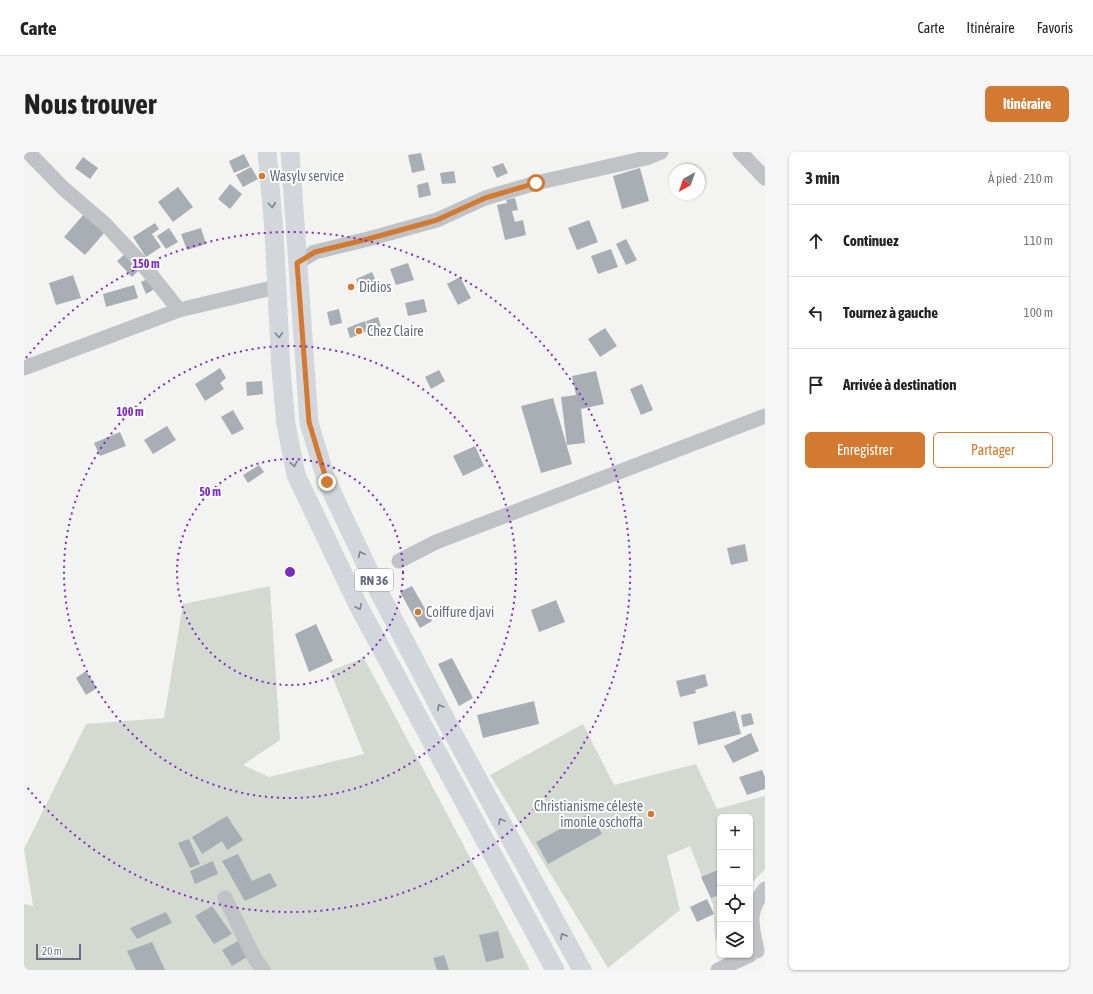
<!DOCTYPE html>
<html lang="fr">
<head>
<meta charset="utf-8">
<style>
  :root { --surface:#fff; --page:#f6f6f6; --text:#222; --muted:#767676; --line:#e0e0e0; --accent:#d27932 }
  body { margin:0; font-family:"Asap Condensed",sans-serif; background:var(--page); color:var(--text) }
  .controls { position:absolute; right:12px; bottom:12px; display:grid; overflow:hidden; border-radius:6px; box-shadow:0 1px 3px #0004 }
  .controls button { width:36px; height:36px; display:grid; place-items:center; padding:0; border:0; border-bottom:1px solid var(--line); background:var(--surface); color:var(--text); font:20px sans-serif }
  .compass { position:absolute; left:645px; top:12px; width:36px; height:36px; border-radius:50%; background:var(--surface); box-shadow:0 1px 3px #0004; rotate:220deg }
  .scale { position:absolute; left:12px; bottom:10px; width:45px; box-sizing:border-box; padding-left:4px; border:2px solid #666e7f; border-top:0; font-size:11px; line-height:14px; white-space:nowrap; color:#666e7f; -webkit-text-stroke:3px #fff; paint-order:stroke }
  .stop { position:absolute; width:12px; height:12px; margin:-9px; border:3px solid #d27932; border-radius:50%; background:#fff }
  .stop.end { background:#d27932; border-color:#fff; box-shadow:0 1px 4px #0008 }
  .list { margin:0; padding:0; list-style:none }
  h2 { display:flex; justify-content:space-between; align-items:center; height:52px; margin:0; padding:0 16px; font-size:17px }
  h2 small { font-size:13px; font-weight:400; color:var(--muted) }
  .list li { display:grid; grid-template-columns:26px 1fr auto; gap:12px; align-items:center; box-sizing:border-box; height:72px; padding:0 16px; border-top:1px solid var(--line) }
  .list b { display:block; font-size:15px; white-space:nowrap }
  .list em { font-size:13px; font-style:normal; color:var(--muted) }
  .actions { display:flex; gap:8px; padding:12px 16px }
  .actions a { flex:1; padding:9px 0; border:1px solid var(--accent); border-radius:6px; text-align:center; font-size:14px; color:var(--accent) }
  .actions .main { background:var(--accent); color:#fff }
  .icon { flex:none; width:22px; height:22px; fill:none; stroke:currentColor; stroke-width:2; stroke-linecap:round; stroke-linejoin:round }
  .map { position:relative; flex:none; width:741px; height:818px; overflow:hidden; border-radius:6px }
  header { display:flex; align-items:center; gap:24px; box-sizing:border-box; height:56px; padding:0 20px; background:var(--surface); border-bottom:1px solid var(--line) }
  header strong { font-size:19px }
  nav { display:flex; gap:22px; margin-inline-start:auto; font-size:14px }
  .intro { display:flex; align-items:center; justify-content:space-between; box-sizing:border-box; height:96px; padding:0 24px }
  h1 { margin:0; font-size:28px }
  .button { padding:10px 18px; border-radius:6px; background:var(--accent); color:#fff; font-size:14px; font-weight:700 }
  main { display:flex; gap:24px; padding:0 24px }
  aside { flex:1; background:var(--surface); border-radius:6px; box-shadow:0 1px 3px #0004 }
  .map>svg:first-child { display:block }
</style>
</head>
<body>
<header>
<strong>Carte</strong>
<nav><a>Carte</a><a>Itinéraire</a><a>Favoris</a></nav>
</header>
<div class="intro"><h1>Nous trouver</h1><a class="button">Itinéraire</a></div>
<main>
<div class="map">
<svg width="741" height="818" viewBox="0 0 741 818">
  <rect width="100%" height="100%" fill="#f3f4f1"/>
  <g fill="#d4dad2">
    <polygon points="246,434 256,588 219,613 245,625 340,602 306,519 340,506 506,818 0,818 0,752 9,754 0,697 62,572 140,566 159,452"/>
    <polygon points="559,572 590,633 672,612 693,657 741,644 741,717 726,733 726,665 696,665 696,788 691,788 689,753 666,694 643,704 656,758 584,816 466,623"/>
  </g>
  <g fill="#a9adb4">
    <polygon points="397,1 401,18 388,21 384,3"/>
    <polygon points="220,2 226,14 210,21 205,9"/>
    <polygon points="59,5 74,16 66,27 51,16"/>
    <polygon points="479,11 484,21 473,26 468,15"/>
    <polygon points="227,15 234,27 219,35 212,23"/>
    <polygon points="616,16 625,49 598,57 589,24"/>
    <polygon points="430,19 432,31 418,32 416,21"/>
    <polygon points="404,30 407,43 395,46 393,33"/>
    <polygon points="206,32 218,42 206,57 194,47"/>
    <polygon points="154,35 169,55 149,70 134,50"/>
    <polygon points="491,46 494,58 488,59 491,70 499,68 502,83 481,88 473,53 483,51 482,48"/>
    <polygon points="60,62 81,80 61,103 40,85"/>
    <polygon points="565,68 574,90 553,98 544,76"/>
    <polygon points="131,71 135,77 128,82 137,95 122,105 109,85"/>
    <polygon points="145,76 154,90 142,97 133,84"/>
    <polygon points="177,76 182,92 163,98 157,82"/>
    <polygon points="602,87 613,108 602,113 592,92"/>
    <polygon points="587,97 594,115 574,122 567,104"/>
    <polygon points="101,102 115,118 108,125 93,109"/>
    <polygon points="384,111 390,128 372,133 366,117"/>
    <polygon points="348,120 352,129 336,136 332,127"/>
    <polygon points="49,123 57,146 32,153 25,131"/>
    <polygon points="436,125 447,146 434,153 423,132"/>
    <polygon points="126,126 131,137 122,142 117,130"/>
    <polygon points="110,133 114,146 82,155 79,142"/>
    <polygon points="400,147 403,160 384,164 381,151"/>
    <polygon points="315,157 318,171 306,174 303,160"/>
    <polygon points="354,165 357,175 346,179 342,169"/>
    <polygon points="341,169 344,179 326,186 323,176"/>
    <polygon points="581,176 593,194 576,205 564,187"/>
    <polygon points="196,216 202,226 196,231 200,237 181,249 171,232"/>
    <polygon points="415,218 421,229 407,237 401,225"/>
    <polygon points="572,219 580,252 557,257 561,291 543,293 537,245 552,243 548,224"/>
    <polygon points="238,229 239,242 223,244 222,230"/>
    <polygon points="618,232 629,258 617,263 606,237"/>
    <polygon points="529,246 548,312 517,321 497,254"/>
    <polygon points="209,258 220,277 208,283 197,265"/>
    <polygon points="143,274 152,288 129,302 120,288"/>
    <polygon points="96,280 102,294 76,304 70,291"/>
    <polygon points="451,294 460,314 439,324 429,304"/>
    <polygon points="235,313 240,320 224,331 219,323"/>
    <polygon points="721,392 724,409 707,413 703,396"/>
    <polygon points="388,434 408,469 396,476 376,440"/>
    <polygon points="532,448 541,470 515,480 507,458"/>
    <polygon points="292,472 309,509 285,520 271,482"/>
    <polygon points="428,506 449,546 435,554 414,512"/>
    <polygon points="62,519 73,536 62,543 52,526"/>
    <polygon points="681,522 684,534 671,538 672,541 656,545 652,529"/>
    <polygon points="510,549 515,572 459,586 453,563"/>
    <polygon points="711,559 717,582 674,593 669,570"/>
    <polygon points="727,561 730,572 719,575 717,563"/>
    <polygon points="727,581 735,599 709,611 700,594"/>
    <polygon points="738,618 741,625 741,637 723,643 715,625"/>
    <polygon points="566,661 578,682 524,712 512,690"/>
    <polygon points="203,664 219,688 203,698 198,689 178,702 168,685"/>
    <polygon points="165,687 176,712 166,716 154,691"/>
    <polygon points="214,702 228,729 246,721 253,734 221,749 198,709"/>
    <polygon points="189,709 194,722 171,732 166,719"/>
    <polygon points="696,717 696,742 687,746 677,725"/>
    <polygon points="683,747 690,762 673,770 666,755"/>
    <polygon points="188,754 208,782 190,792 171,764"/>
    <polygon points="142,760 148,771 113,787 106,776"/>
    <polygon points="474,779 480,806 462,810 455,783"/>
    <polygon points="216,788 225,804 208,814 198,798"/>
    <polygon points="128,790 141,818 112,818 103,799"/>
    <polygon points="420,803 425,818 413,818 409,806"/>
  </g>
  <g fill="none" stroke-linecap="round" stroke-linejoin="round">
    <g stroke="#c0c2c6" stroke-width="15">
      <polyline points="4,0 39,36 82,73 120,114 155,158"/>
      <polyline points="716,0 741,26"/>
      <polyline points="273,111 291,100 344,87 413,68 461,46 512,31 622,6 637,0"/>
      <polyline points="0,216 155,158 252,135"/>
      <polyline points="375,409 412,390 741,264"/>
      <polyline points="201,746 231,807 239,818"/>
      <path d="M733,799C728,773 722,761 741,737"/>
      <polyline points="694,818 726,803"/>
    </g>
    <g stroke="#d3d6db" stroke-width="19">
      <polyline points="243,0 250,79 257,218 262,272 272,323 335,455 531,818"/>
      <polyline points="266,0 285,271 303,330 354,438 425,574 558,818"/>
    </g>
  </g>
  <defs><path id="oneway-chevron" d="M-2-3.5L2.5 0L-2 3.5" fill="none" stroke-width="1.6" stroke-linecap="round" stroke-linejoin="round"/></defs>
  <g stroke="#7c8391">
    <use href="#oneway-chevron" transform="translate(248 53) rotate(85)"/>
    <use href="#oneway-chevron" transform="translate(255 183) rotate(87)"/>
    <use href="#oneway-chevron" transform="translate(270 312) rotate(79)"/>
    <use href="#oneway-chevron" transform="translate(337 402) rotate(-115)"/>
    <use href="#oneway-chevron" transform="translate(335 455) rotate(64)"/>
    <use href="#oneway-chevron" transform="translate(416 555) rotate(-118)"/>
    <use href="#oneway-chevron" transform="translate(477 669) rotate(-119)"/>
    <use href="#oneway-chevron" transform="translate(539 784) rotate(-119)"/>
  </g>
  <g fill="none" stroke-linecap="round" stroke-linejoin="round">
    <polyline stroke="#d27932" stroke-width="5" points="303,330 285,270 273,111 291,100 344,87 413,68 461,46 512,31"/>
  </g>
  <g fill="none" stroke="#7b2cbf" stroke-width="2" stroke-dasharray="2 4">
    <circle cx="266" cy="420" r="113"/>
    <circle cx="266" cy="420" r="226"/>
    <path d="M2 206A340 340 0 1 1 2 634"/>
  </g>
  <g fill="#d27932" stroke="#fff" stroke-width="1.5">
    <circle cx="238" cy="24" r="4"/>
    <circle cx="327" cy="135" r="4"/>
    <circle cx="335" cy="179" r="4"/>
    <circle cx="394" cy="460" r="4"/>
    <circle cx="627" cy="662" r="4"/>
  </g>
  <g text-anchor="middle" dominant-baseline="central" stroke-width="4" stroke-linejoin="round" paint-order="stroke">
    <rect fill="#fff" stroke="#949aa5" stroke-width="1" x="331" y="417" width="38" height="22" rx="3"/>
    <g font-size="13" font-weight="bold" fill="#666e7f">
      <text x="350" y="428">RN 36</text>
    </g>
    <g font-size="14" fill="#666e7f" stroke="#fff" text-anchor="start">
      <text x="246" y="24">Wasylv service</text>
      <text x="335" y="135">Didios</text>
      <text x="343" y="179">Chez Claire</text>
      <text x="402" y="460">Coiffure djavi</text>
      <text x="619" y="654" text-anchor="end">Christianisme céleste<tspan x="619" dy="16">imonle oschoffa</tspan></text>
    </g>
  </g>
  <circle cx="266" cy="420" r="6" fill="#7b2cbf" stroke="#fff" stroke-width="2"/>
  <g font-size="12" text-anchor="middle" font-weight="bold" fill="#7b2cbf" stroke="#fff" stroke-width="4" stroke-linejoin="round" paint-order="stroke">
    <text x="122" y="116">150 m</text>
    <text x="106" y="264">100 m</text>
    <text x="186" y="344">50 m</text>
  </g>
</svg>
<div class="controls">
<button>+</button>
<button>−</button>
<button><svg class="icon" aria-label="locate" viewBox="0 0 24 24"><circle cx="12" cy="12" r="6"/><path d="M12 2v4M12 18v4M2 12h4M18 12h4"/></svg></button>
<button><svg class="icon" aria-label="layers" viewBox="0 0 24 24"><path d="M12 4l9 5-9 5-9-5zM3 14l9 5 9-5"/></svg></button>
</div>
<svg class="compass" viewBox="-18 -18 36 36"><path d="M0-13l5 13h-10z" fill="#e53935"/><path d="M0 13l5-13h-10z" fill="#767676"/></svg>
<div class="scale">20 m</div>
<div class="stop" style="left:512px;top:31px"></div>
<div class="stop end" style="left:303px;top:330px"></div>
</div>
<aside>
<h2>3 min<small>À pied · 210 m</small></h2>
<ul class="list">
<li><svg class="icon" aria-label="ahead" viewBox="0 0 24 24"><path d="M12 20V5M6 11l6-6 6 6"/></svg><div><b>Continuez</b></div><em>110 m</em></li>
<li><svg class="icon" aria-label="left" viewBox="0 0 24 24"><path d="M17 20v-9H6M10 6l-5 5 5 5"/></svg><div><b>Tournez à gauche</b></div><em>100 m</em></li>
<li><svg class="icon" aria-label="arrive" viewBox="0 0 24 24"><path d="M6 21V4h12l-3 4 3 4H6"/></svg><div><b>Arrivée à destination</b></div></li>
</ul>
<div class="actions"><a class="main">Enregistrer</a><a>Partager</a></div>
</aside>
</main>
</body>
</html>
